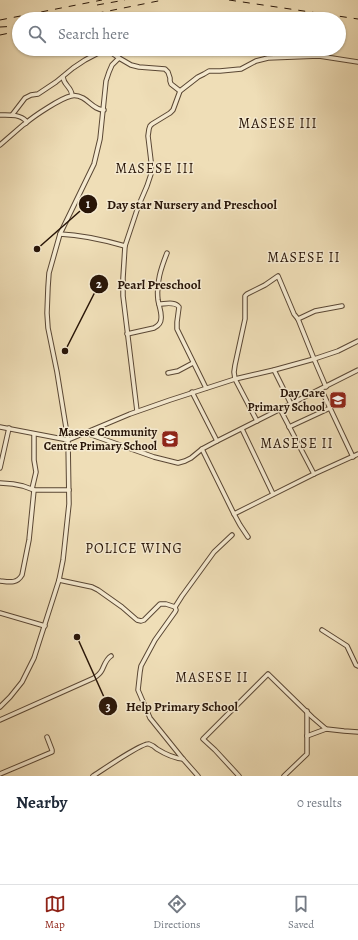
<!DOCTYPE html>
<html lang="en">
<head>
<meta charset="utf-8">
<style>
  :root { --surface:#fff; --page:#f6f6f7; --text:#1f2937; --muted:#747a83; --line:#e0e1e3; --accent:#8f2418 }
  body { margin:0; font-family:Alegreya,serif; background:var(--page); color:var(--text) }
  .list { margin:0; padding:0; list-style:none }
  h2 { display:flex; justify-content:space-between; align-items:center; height:52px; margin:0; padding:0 16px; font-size:17px }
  h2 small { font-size:13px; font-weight:400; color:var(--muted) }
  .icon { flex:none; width:22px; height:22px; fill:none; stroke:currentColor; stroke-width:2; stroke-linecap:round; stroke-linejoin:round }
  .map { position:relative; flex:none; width:358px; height:776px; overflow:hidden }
  .search { position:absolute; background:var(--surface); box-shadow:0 1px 3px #0004; left:12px; right:12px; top:12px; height:44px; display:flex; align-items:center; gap:10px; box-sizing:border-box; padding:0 14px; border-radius:22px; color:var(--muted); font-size:15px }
  .sheet { height:108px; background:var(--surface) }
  nav { display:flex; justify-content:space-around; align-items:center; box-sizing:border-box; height:56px; border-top:1px solid var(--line); background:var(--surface); font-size:11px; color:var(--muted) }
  nav a { display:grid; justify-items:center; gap:2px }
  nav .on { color:var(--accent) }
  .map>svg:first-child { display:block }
</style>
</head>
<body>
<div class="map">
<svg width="358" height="776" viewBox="0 0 358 776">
  <rect width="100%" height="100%" fill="#efdeb7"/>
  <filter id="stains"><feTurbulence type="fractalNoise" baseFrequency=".005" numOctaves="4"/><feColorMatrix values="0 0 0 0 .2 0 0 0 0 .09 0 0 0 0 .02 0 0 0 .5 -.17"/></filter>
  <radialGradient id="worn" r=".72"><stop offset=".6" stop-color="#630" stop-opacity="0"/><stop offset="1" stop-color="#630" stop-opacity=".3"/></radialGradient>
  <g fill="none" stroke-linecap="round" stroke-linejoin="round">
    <defs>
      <g id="minor">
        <path d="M63,77C64,86 71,86 72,95"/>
        <path d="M0,115C9,115 20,114 26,121V123L23,125L0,145"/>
        <polyline points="12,115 25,98 31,95 38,94 56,82 73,68 85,60 104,50 109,51 119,58 131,65 139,67 165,69 168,72 170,78 170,81 171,84 180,91"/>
        <path d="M26,123C34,116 61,98 71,96C75,95 79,96 83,98C90,102 95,110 104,110"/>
        <path d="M60,234C83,235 104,240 125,246"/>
        <path d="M159,304C165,304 175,301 179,307L177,322V329L206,388"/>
        <polyline points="298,319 315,311 342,306"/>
        <path d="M127,334L154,328C158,326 161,324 161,319C162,313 159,306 158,300C156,283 161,268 167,253"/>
        <polyline points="274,370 291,404"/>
        <polyline points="168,373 178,371 193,363"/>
        <polyline points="321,389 353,457"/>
        <polyline points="192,392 217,441"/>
        <polyline points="280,409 314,474"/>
        <polyline points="137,411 123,296 123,278 125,246 138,207 147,186 151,174 151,161 148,136 149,129 150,126 152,124 170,113 173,110 180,91 198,77 204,74 209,71 220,71 241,69 256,61 268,58 319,56 358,62"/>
        <polyline points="257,421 235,379 234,372 235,365 245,319 245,296 247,294 265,285 278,276 294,314 298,319 314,359 326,387"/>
        <polyline points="0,427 68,440 130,414 170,400 235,379 274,370 314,359 338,351 358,341"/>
        <polyline points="289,427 330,408"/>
        <polyline points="242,429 273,494"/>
        <polyline points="86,433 154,457 178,463 185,461 191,458 202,449 217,441 358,370"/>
        <polyline points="202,449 234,514 314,474 358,454"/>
        <polyline points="0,468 9,428"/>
        <polyline points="0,483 13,484 23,486 34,490 69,490"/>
        <polyline points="32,489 36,472 34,460 34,434"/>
        <polyline points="234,514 240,525 248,537"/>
        <polyline points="59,580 92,587 98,590 122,607 137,620 141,621 144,620 160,604 166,604 175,607 182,596 214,552 232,535"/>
        <path d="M0,581C9,582 17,584 22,575L29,540L34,490"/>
        <polyline points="175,607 176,610 175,612 155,640 141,666 140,672 138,690 150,718 183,759 198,776"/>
        <polyline points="0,613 45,626"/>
        <polyline points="322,630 347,646 356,665 358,666"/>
        <polyline points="0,707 10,697 22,682 34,658 59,580 63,560 69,504 68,440 57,372 48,328 47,313 48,287 49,273 60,234 94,164 100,139 106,81 109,72 112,65 119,58"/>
        <path d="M0,720L94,678C97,676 100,674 102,670C104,666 106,659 111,656"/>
        <polyline points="307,736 326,729"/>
        <polyline points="0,774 52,752 52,750 47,737"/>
        <path d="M93,776C101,771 143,742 149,744C152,745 155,747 157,749C165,754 173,758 183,759"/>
        <polyline points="239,776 215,750 203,739 268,674 312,717 326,729 344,731 358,732"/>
        <polyline points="284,776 307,754 307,711"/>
      </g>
    </defs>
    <use href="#minor" stroke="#5a4734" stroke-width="5.5"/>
    <use href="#minor" stroke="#f5ead0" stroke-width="3.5"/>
    <g stroke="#281508" stroke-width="1" stroke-dasharray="7 7" stroke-linecap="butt">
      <polyline points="229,0 358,19"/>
      <polyline points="97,5 125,0"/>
      <polyline points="69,19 163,0"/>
      <polyline points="0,20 102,0"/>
      <polyline points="0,27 19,26"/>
      <polyline points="0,35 19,31"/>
    </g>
  </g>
  <defs>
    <symbol id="school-square" viewBox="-11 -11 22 22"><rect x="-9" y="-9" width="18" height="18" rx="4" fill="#8f2418" stroke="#f5ead0"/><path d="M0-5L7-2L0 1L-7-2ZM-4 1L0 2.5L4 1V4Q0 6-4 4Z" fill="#fff"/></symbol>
  </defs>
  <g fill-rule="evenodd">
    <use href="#school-square" x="328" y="390" width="20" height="20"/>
    <use href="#school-square" x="160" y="429" width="20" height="20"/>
  </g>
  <g text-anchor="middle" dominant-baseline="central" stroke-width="3" stroke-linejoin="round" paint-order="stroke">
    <g font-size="12" font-weight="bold" fill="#281508" stroke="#f5ead0" text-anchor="end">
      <text x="325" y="393">Day Care<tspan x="325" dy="14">Primary School</tspan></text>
      <text x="157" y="432">Masese Community<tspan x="157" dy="14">Centre Primary School</tspan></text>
    </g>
    <g font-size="14" letter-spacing="1" fill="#281508" stroke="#f5ead0">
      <text x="278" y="123">MASESE III</text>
      <text x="155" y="168">MASESE III</text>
      <text x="304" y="257">MASESE II</text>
      <text x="297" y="443">MASESE II</text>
      <text x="134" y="548">POLICE WING</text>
      <text x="212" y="677">MASESE II</text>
    </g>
  </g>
  <path fill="none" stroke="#281508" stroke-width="1.5" d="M37 249L88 204M65 351L99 284M77 637L108 706"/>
  <g fill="#281508" stroke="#f5ead0" stroke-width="1.5">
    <circle cx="37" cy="249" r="4"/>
    <circle cx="65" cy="351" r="4"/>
    <circle cx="77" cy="637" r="4"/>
    <circle cx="88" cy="204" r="10"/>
    <circle cx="99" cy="284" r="10"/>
    <circle cx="108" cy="706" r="10"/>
  </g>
  <g font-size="12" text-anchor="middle" font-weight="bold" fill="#fff">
    <text x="88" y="208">1</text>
    <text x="99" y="288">2</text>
    <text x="108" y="711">3</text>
  </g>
  <g font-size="13" text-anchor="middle" font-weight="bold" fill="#281508" stroke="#f5ead0" stroke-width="3" stroke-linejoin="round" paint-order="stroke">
    <text x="192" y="209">Day star Nursery and Preschool</text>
    <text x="159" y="289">Pearl Preschool</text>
    <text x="182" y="711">Help Primary School</text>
  </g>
  <rect width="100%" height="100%" filter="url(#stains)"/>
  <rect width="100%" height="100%" fill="url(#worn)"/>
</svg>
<div class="search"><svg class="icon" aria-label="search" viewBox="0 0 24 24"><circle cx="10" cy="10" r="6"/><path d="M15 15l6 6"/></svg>Search here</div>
</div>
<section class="sheet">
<h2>Nearby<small>0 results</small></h2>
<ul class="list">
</ul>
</section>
<nav>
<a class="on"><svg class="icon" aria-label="map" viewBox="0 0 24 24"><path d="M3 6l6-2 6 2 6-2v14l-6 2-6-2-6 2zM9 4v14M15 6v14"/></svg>Map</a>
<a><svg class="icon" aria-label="directions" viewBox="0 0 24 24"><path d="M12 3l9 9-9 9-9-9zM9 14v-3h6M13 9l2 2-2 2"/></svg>Directions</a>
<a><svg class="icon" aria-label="saved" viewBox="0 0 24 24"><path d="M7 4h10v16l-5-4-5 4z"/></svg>Saved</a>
</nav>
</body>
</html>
